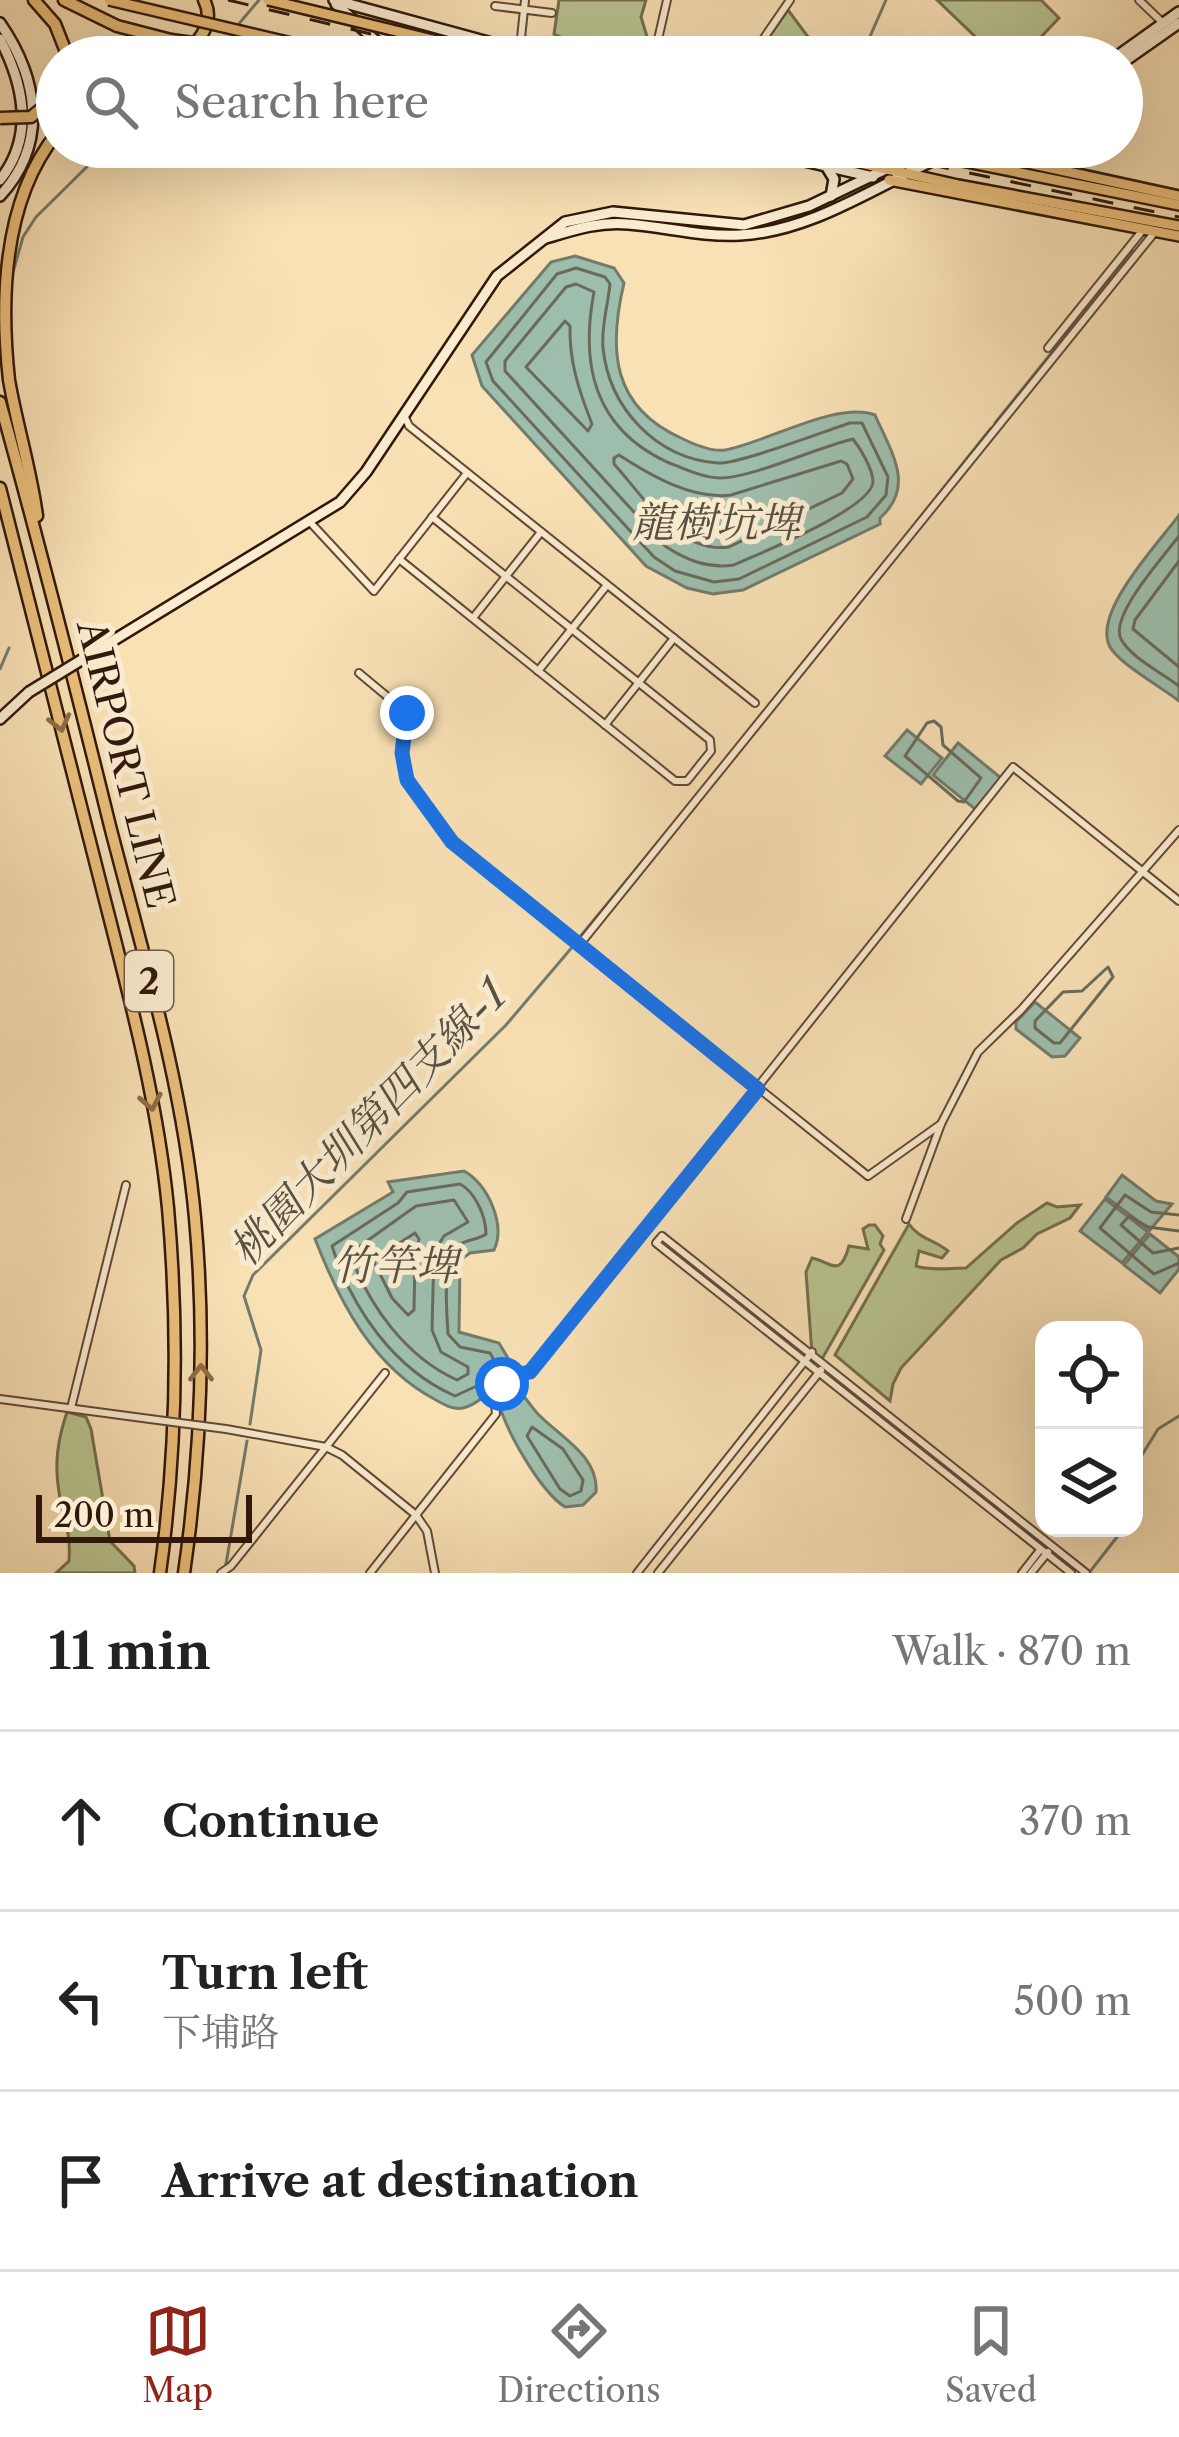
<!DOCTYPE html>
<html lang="en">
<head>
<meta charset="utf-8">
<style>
  :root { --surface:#fff; --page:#f6f6f6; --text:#222; --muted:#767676; --line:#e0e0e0; --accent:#8f2418 }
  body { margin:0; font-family:"Libre Caslon Text","Noto Serif TC",serif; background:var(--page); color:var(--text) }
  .controls { position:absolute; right:36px; bottom:36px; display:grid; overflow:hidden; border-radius:24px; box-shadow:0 12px 48px #0002 }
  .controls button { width:108px; height:108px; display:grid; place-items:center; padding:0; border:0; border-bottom:3px solid var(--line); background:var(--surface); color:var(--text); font:60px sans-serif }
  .scale { position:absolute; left:36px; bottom:30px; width:216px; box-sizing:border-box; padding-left:12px; border:6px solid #31180b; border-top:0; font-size:33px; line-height:42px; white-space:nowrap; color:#31180b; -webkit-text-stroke:9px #fbecd0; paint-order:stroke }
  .stop { position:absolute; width:36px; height:36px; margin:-27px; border:9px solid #1a73e8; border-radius:50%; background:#fff }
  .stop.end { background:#1a73e8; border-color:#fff; box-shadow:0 3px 12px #0008 }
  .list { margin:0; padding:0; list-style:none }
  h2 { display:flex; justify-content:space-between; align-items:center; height:156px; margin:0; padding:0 48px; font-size:51px }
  h2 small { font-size:39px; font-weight:400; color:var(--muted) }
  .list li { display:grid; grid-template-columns:78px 1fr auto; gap:36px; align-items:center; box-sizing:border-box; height:180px; padding:0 48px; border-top:3px solid var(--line) }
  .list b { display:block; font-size:45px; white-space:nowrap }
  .list p { margin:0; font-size:39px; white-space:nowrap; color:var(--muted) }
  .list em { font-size:39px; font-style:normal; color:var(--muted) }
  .icon { flex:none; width:66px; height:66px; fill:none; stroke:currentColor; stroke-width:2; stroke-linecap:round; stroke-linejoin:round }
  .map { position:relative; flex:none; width:1179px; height:1573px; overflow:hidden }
  .search { position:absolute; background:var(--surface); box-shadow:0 12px 48px #0002; left:36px; right:36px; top:36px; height:132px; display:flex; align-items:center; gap:30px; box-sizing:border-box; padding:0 42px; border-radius:66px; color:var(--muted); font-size:45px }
  .sheet { height:696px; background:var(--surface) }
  nav { display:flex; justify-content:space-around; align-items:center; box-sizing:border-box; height:168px; border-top:3px solid var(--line); background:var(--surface); font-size:33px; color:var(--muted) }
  nav a { display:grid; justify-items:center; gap:6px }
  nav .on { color:var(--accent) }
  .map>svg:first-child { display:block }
</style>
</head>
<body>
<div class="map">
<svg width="1179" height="1573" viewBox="0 0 1179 1573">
  <rect width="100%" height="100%" fill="#f9e1b6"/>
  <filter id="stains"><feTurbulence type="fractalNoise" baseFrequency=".00167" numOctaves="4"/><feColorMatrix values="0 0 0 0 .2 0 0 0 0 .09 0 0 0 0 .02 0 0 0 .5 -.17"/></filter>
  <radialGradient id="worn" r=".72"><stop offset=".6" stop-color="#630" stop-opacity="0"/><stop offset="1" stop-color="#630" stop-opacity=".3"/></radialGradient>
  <g fill="#b9c491" stroke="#756e4e" stroke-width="3">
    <polygon points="559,0 646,0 641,17 648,40 634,57 610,57 603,50 590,50 554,34"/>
    <polygon points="937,0 1041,0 1059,18 1022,57 972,57 984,45"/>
    <polygon points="788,10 823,57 755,57"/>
    <path d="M1047,1203L1057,1207L1080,1205L1070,1218L1037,1234L1023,1248L1001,1260L901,1368L893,1384L890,1401L835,1355L909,1224C919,1239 934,1239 948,1251L942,1258L919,1251L916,1266C930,1271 950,1268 966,1268L1017,1223Z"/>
    <path d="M869,1225H875L883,1236L880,1244L884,1250L818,1366L813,1367L806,1272L812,1258C831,1262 840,1279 849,1246L868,1249L863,1229Z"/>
    <path d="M67,1412L86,1417L91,1429L110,1541L134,1566L135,1573H56L69,1561C71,1528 63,1521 59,1492C54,1463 58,1439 67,1412Z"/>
  </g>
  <g fill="#9ebead" stroke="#727c6c" stroke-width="3">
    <path d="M575,256L614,268L624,283C608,350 612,407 681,438C693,444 711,452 725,450C765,443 838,400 875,415C891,452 916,486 880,518V524L743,590L713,594L687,588L646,566L482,386L472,355L551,262Z"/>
    <path d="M1179,515V701C1161,687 1125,667 1112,650C1087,617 1159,543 1179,515Z"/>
    <polygon points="907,730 942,758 921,784 885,756"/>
    <polygon points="958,743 1001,778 975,809 933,775"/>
    <polygon points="1035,1002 1080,1038 1065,1056 1052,1057 1016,1029 1016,1022"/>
    <path d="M464,1171C488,1184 506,1225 494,1250L470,1253L460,1260L459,1332L499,1343L515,1370C496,1380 484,1403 463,1408C453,1410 445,1405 436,1400C373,1367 340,1303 315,1239L393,1192L388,1182Z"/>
    <polygon points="1122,1175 1156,1201 1172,1204 1150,1230 1106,1197"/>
    <polygon points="1105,1199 1148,1232 1122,1263 1080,1231"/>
    <polygon points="1150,1234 1179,1257 1179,1269 1160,1293 1124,1265"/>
    <path d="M513,1381C521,1392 529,1404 538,1414C559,1436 599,1456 596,1492L583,1505L565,1507C540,1491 503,1427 498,1398Z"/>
  </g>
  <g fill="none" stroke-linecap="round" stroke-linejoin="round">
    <g stroke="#686b5c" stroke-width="3">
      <path d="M576,268L605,277L610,284C608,305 601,326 603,348C609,407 655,458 717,463C737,465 825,431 850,423H862L888,477L886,495L867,517L739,579L714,582L675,571L654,557L493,381L486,362L557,274Z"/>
      <path d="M576,284L594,292C580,365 594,428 667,462C682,468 703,478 720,478C752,478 818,447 853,439C860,448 873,469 873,482C871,509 760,553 734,565C708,569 686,560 665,546L505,371V361L566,287Z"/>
      <path d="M565,321L570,326C569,361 579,391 592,424L588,431L526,367Z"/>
      <path d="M619,455C650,475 692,500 731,495L841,461L847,464L853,479L842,493L729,547C678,554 644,497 614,464V458Z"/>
      <path d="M1179,536C1165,555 1109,616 1121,639C1130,657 1162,673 1179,686"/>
      <polyline points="1179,561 1135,620 1133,629 1179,667"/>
      <polygon points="934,721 941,727 943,745 981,778 964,802 958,801 905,756 927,723"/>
      <polygon points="1108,967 1113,977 1060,1043 1054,1043 1035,1028 1035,1021 1063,992 1082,991"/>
      <path d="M460,1184C475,1192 486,1216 486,1234C478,1240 468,1239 459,1245C441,1256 447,1313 448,1334L460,1347L490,1353L497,1365L481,1384L455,1396C394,1369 352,1309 332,1246L398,1203L407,1192Z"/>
      <path d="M454,1200L468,1222L444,1236L434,1252L432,1330L441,1352L468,1367V1374L457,1380C406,1357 368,1305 350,1253L416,1206Z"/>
      <polyline points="1179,1215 1151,1212 1125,1195 1100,1228 1154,1274 1179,1263"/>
      <polyline points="1179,1231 1148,1227 1129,1216 1121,1225 1153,1253 1179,1248"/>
      <polygon points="415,1233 419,1239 415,1259 414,1310 408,1315 392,1298 373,1260"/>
      <polygon points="532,1427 563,1449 583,1480 581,1491 570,1496 560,1489 527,1436"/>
    </g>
    <g stroke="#727c6c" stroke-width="3">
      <polyline points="237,26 259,0"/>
      <polyline points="861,57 886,0"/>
      <polyline points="13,272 23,237 36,217 107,147"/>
      <polyline points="995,423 1133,251"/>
      <polyline points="876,573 991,428"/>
      <polyline points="0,669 9,648"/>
      <polyline points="579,938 673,824"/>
      <polyline points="250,1424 261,1350 244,1296 253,1275 506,1025 574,945"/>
      <polyline points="1134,1478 1139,1460 1158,1429 1179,1416"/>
      <polyline points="225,1570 247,1441"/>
      <polyline points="1089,1573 1124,1528"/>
    </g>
    <defs>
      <g id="street">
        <polyline points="1139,0 1164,24"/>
        <polyline points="495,6 552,13"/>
        <polyline points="519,57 525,0"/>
        <polyline points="654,57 667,0"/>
        <polyline points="751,57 790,0"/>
        <polyline points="1048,348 1142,231"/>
        <polyline points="404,415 409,426 755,703"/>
        <polyline points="309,521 374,591 467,473"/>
        <polyline points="399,559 675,781 687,781 711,751 710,740 432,517"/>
        <polyline points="473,618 541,532"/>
        <polyline points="538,671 607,585"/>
        <path d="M359,673L407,713C394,773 416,798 452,842L868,1176L941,1124"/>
        <polyline points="605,725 674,638"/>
        <polyline points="580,944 1154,233"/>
        <polyline points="906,1219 941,1124 978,1052 1021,1010 1179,830"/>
        <polyline points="0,1399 150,1419"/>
        <polyline points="71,1408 126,1185"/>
        <polyline points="226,1429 326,1447 342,1455 416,1515 427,1531 435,1573"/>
        <polyline points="221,1573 231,1566 385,1373"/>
        <path d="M370,1573L496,1414C492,1387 506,1377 530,1372L1013,767L1179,901"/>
        <polyline points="637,1573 812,1352"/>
        <polyline points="658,1573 821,1370"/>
        <polyline points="1022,1573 1040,1550"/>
        <polyline points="1031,1573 1048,1552"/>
        <polyline points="1071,1573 656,1243 662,1236 1086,1573"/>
      </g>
      <g id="secondary">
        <polyline points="334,0 543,57"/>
        <polyline points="336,4 393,57"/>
        <path d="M0,23C38,78 49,143 0,196"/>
        <path d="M0,39C24,85 35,136 0,180"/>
        <polyline points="1116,57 1179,12"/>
        <polyline points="1122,63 1179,23"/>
        <polyline points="744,147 873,177"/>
        <polyline points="826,166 834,179 831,196"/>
        <path d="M546,238C573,230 600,221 628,224C666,227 702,237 740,235C820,231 891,175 964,147"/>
        <polyline points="96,651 340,502 366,472 497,276 565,222 613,212 744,225 809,206 932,147"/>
        <polyline points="0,719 29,692"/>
      </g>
      <g id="primary">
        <polyline points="789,147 958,185 1179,226"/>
        <polyline points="892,147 1179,205"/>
        <polyline points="954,147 1179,196"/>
        <polyline points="889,180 1179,236"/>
      </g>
      <g id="highway">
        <polyline points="34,0 55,24 68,57"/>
        <polyline points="64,0 117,26 171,40"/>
        <path d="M175,57C197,49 216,23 204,0"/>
        <polyline points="211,57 256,55"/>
        <path d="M0,402C39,543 75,684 110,826C143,954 183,1086 195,1218C206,1338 201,1455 184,1573"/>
        <path d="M0,488C32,615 65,742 97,869C125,980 157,1094 168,1208C179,1332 177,1451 160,1573"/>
        <path d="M37,516C31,470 17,426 9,380C0,297 3,200 57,133"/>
      </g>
    </defs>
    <use href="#street" stroke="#634a36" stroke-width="10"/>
    <use href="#secondary" stroke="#31180b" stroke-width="14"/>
    <use href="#primary" stroke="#31180b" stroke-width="14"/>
    <use href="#highway" stroke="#31180b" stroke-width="15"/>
    <use href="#street" stroke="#fbecd0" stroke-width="6"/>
    <use href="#secondary" stroke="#fbecd0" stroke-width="9"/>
    <use href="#primary" stroke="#ecc07b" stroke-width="9"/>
    <use href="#highway" stroke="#ecc07b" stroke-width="10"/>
    <g stroke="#31180b" stroke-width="3" stroke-dasharray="21 21" stroke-linecap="butt">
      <polyline points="228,0 468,57"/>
      <polyline points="846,147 1179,217"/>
    </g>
    <defs>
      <polyline id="street-bridge" points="150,1419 226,1429"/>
      <polyline id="secondary-bridge" points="29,692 96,651"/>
      <g id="primary-bridge">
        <polyline points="109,0 351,57"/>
        <polyline points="268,0 503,57"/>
      </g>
      <g id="highway-bridge">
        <polyline points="171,40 295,57"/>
        <polyline points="0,118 31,117 57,96"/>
      </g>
    </defs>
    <use href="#street-bridge" stroke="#634a36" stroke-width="10" stroke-linecap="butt"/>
    <use href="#secondary-bridge" stroke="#31180b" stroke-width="14" stroke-linecap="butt"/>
    <use href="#primary-bridge" stroke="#31180b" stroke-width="14" stroke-linecap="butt"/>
    <use href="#highway-bridge" stroke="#31180b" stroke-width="15" stroke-linecap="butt"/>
    <use href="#street-bridge" stroke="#fbecd0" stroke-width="6"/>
    <use href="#secondary-bridge" stroke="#fbecd0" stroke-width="9"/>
    <use href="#primary-bridge" stroke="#ecc07b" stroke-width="9"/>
    <use href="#highway-bridge" stroke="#ecc07b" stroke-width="10"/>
  </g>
  <defs><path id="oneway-chevron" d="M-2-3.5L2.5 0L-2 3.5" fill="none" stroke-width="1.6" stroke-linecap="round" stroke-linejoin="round" transform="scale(3)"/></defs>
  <g stroke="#8e6c43">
    <use href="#oneway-chevron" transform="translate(60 723) rotate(76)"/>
    <use href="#oneway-chevron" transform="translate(151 1102) rotate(79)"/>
    <use href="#oneway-chevron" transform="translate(201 1373) rotate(-90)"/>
  </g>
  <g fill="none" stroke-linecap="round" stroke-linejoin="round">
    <polyline stroke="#1a73e8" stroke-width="15" points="407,713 402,753 407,780 452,842 758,1089 530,1372 510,1376 502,1384"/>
  </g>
  <g text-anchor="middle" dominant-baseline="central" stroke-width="10" stroke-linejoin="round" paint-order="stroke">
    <rect fill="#fbecd0" stroke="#6e5846" stroke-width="3" x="125" y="951" width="48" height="60" rx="9"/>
    <g font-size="36" font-weight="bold" fill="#31180b">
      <text x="149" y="981">2</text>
    </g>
    <g font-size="39" fill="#31180b" stroke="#fbecd0">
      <text transform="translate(126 764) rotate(76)">AIRPORT LINE</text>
    </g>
    <g font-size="42" font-style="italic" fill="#575244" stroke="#fbecd0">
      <text x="716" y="522">龍樹坑埤</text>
      <text transform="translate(368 1122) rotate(-46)">桃園大圳第四支線-1</text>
      <text x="395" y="1265">竹竿埤</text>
    </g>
  </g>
  <rect width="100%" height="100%" filter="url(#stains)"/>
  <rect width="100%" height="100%" fill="url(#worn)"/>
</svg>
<div class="controls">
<button><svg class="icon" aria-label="locate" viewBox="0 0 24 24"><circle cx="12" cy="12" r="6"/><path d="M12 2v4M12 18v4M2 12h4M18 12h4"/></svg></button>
<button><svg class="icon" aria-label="layers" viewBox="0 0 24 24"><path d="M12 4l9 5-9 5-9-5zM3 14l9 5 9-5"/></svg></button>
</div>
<div class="scale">200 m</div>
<div class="stop" style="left:502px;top:1384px"></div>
<div class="stop end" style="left:407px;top:713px"></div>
<div class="search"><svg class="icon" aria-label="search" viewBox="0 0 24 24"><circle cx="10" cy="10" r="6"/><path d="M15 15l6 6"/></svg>Search here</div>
</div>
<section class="sheet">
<h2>11 min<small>Walk · 870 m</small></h2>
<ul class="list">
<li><svg class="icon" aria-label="ahead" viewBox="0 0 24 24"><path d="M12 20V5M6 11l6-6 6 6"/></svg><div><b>Continue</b></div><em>370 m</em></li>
<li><svg class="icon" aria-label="left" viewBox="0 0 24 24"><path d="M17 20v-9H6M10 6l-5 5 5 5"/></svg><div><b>Turn left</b><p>下埔路</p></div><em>500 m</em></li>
<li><svg class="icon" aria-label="arrive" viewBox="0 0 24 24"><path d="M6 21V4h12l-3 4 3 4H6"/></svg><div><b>Arrive at destination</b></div></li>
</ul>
</section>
<nav>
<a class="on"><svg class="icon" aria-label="map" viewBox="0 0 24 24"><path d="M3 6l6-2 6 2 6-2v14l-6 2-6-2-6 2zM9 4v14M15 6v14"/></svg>Map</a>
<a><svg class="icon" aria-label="directions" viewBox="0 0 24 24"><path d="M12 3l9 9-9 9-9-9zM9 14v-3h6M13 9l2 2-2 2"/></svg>Directions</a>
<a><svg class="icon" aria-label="saved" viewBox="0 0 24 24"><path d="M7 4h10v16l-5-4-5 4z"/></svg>Saved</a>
</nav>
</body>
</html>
